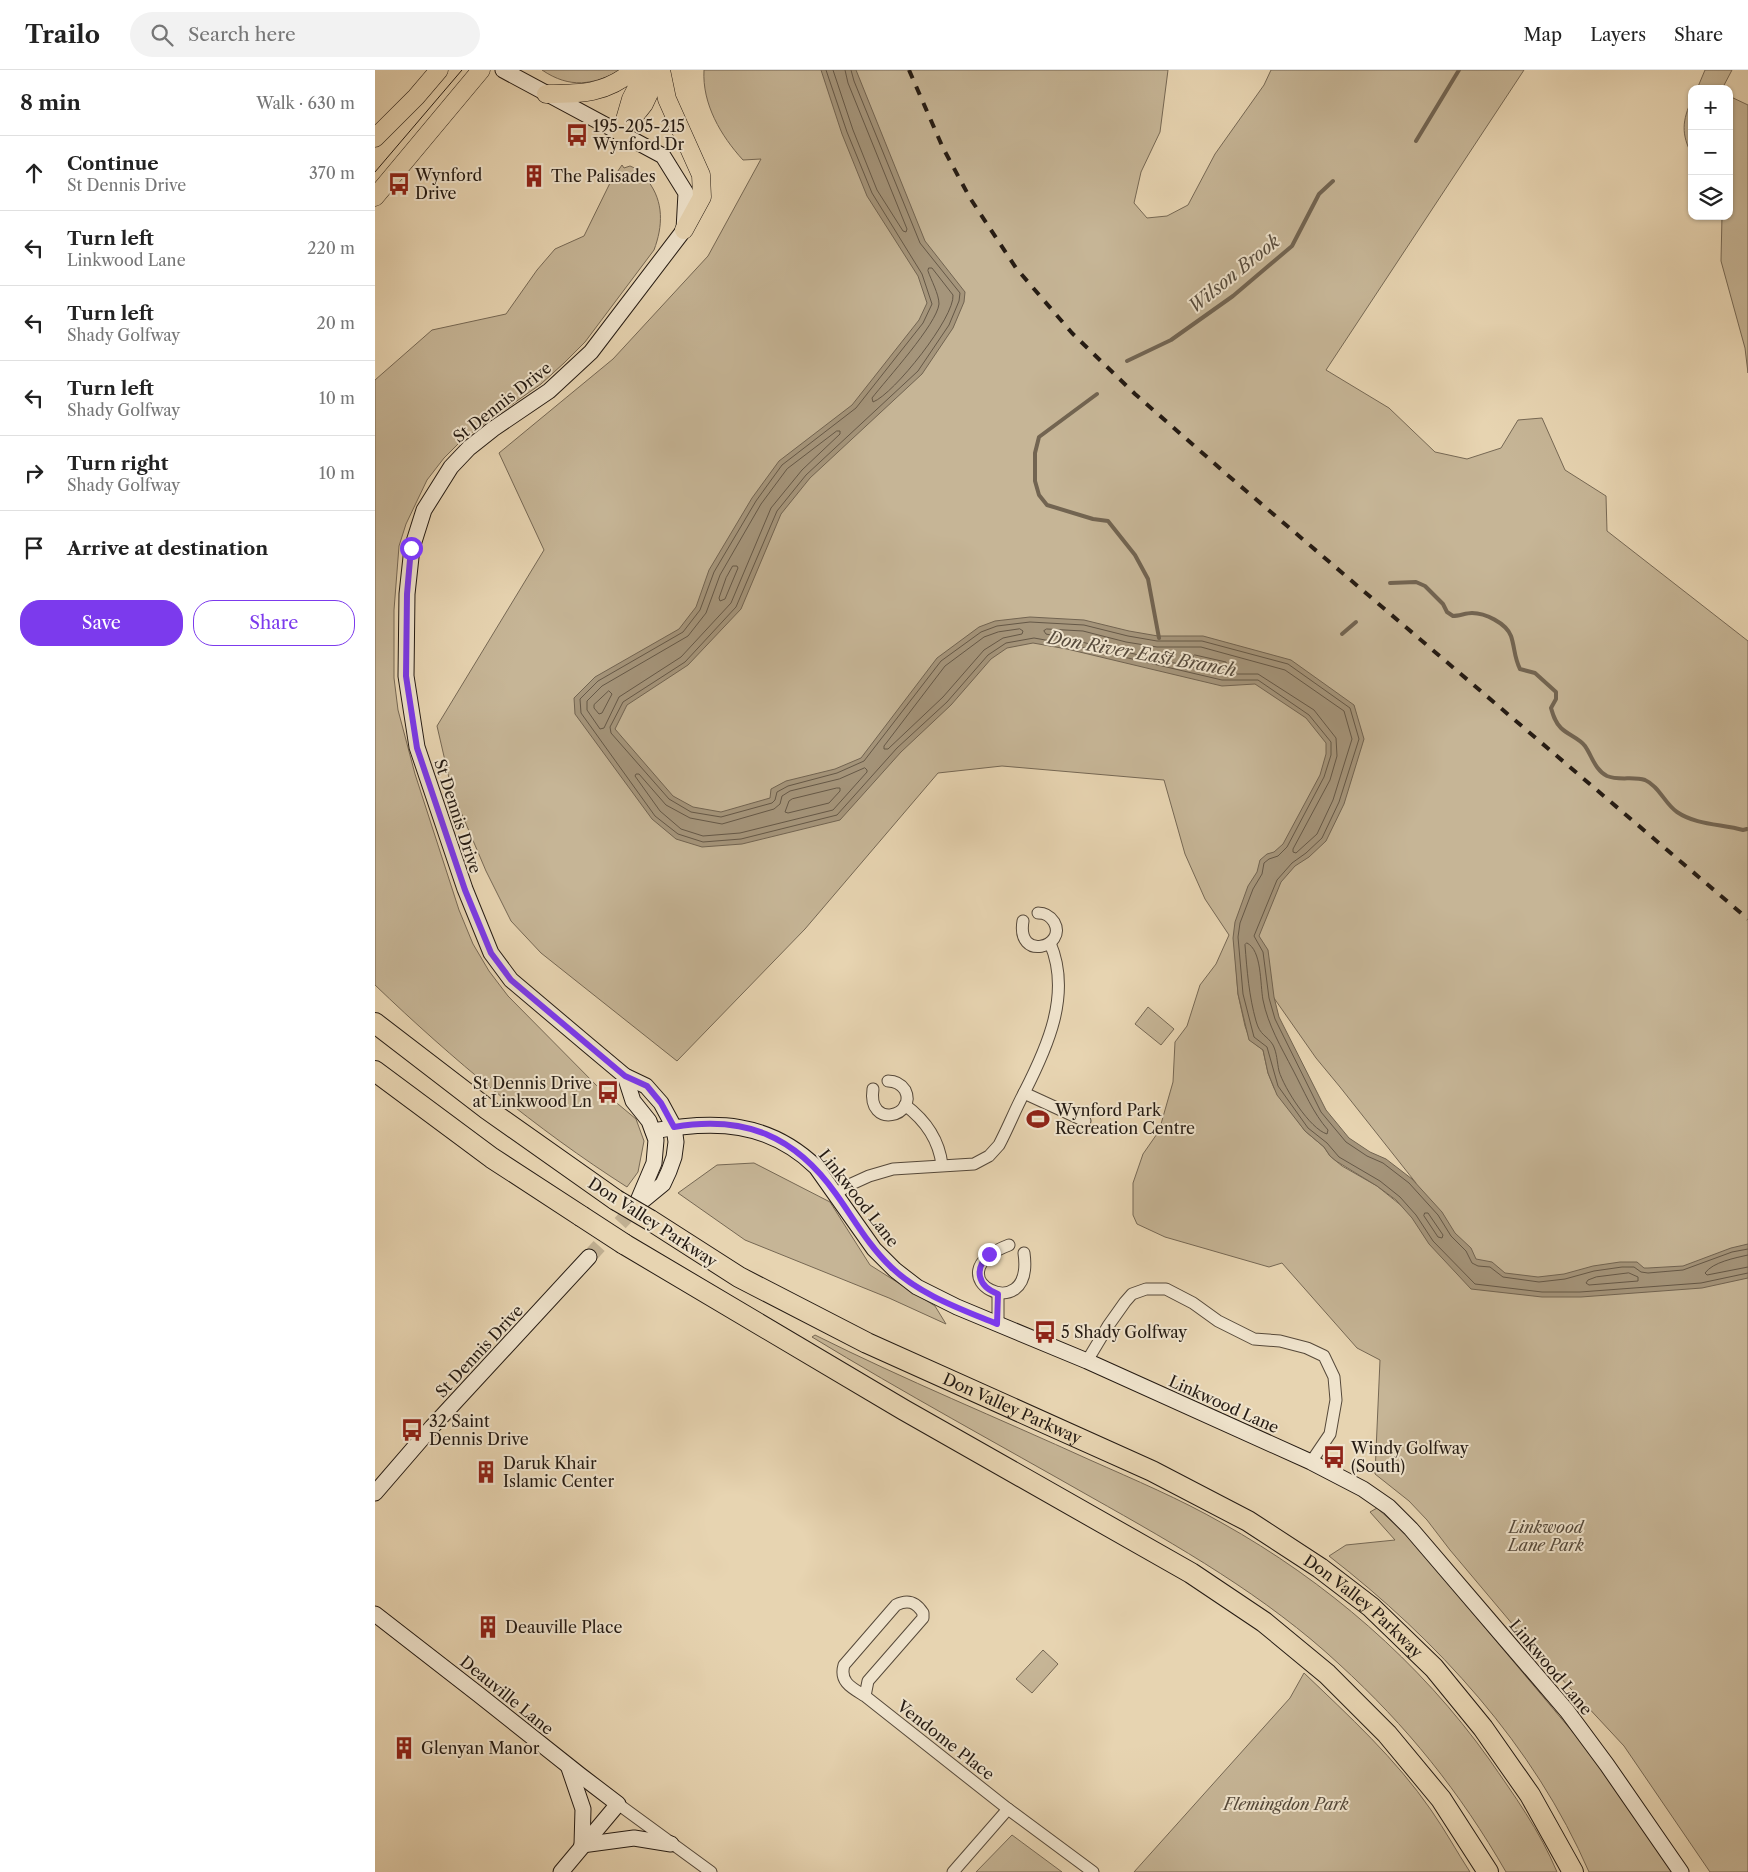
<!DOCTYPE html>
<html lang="en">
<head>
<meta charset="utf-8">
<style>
  :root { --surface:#fff; --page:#f2f2f2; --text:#222; --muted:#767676; --line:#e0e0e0; --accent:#7c3aed }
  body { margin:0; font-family:"Libre Caslon Text",serif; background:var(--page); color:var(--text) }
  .controls { position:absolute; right:15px; top:15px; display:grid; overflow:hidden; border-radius:10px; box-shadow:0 1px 4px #0004 }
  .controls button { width:45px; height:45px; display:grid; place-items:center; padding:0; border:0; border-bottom:1px solid var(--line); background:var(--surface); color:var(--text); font:25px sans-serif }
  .stop { position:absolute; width:15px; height:15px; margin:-11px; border:4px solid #7c3aed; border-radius:50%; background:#fff }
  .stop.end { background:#7c3aed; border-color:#fff; box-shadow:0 1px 5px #0008 }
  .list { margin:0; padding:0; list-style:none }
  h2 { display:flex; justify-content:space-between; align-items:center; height:65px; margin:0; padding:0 20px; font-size:21px }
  h2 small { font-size:16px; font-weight:400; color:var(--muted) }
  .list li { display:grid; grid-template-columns:32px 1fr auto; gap:15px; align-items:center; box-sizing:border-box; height:75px; padding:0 20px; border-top:1px solid var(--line) }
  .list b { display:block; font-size:19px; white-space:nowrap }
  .list p { margin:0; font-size:16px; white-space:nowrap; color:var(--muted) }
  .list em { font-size:16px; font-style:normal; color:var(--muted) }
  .actions { display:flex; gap:10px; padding:15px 20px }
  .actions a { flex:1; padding:11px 0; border:1px solid var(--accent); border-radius:20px; text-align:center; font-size:18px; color:var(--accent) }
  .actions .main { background:var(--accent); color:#fff }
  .icon { flex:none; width:28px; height:28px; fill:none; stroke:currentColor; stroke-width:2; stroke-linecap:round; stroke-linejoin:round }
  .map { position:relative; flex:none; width:1373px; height:1802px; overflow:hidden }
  header { display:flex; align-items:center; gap:30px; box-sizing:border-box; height:70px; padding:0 25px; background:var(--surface); border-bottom:1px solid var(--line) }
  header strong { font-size:24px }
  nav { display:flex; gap:28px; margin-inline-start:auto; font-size:18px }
  .search { width:350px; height:45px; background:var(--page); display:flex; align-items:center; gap:12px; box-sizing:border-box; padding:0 18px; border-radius:28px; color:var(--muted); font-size:19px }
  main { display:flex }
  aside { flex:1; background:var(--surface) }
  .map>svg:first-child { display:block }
</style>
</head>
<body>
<header>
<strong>Trailo</strong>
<div class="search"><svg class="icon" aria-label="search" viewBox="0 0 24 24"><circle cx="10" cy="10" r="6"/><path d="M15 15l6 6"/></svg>Search here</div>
<nav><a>Map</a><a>Layers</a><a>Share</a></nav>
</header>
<main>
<aside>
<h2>8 min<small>Walk · 630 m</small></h2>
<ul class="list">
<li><svg class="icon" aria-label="ahead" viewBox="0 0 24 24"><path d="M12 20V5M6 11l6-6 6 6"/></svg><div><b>Continue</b><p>St Dennis Drive</p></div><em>370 m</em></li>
<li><svg class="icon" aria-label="left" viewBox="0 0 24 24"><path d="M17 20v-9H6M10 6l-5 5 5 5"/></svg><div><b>Turn left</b><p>Linkwood Lane</p></div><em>220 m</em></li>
<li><svg class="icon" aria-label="left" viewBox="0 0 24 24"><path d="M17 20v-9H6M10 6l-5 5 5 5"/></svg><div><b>Turn left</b><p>Shady Golfway</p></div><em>20 m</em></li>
<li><svg class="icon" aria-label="left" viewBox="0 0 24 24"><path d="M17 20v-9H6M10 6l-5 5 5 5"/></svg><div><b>Turn left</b><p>Shady Golfway</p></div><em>10 m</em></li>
<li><svg class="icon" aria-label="right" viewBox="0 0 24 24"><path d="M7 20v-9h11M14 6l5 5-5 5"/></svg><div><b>Turn right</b><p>Shady Golfway</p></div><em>10 m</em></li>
<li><svg class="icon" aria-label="arrive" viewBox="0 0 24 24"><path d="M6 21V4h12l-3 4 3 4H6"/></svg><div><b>Arrive at destination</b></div></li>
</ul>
<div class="actions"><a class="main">Save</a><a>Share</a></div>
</aside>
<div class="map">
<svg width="1373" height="1802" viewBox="0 0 1373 1802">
  <rect width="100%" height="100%" fill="#e7d4b1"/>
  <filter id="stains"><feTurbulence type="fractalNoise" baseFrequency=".004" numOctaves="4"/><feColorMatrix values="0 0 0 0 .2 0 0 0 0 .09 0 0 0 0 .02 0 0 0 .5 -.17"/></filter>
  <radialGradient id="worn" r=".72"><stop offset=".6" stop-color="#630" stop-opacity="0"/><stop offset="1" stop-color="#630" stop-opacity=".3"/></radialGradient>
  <g fill="#c6b596" stroke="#766854" fill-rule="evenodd">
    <path d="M167,0H246C218,15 195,19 167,0Z"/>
    <path d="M329,0H793L785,62L766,102L759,133L772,148L792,146L813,135L840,84L889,15L896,0H1149L951,300L1014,338L1060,382L1092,389L1126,378L1143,350L1167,348L1190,400L1231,426L1232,461L1373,571V1802H1335L1249,1676L1155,1575L1075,1480L1052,1450L1034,1431L1000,1404L1005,1290L982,1278L907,1193L894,1197L790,1167L762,1154L758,1145V1113L768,1084L784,1061L798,1012L800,972L812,956L825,915L841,894L854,865L830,829L810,784L789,710L627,696L563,703L430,859L302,991L166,883L136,851L111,801L77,721L62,656L169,480L124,383L238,289L333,186L386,89L368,90C346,66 327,34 329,0ZM859,871L941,988L965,1017L1041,1113L1028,1137L1002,1116L967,1096L955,1086L949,1077L930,1061L899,1018L893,1003L888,980L875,970L870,956L863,924Z"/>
    <polygon points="1330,0 1357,0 1347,19 1322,19"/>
    <polygon points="1354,26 1373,35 1373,303 1370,278 1346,191 1347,146 1354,146"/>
    <path d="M1317,29V85C1306,64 1307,51 1317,29Z"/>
    <path d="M247,95L249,98L255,96C263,99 267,104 273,111C289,132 288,156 279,180L210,272L189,293L166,314L89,368L69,388L52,410L31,454L24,476L19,540V608L23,640L40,704L84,840L98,874L114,901L133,926L225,1019L261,1049L269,1071L263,1102L252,1117C161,1059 77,989 0,915V310L57,260L131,244L162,200L180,179L209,166L236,111Z"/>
    <polygon points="773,937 799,959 786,975 760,954"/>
    <polygon points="379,1093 455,1132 495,1195 560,1236 571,1254 514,1228 370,1170 303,1123 342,1095"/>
    <path d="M440,1265C530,1310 623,1348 715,1390C760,1410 805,1429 847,1453C951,1511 1045,1592 1114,1689C1139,1725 1165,1761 1182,1802H1131C1085,1722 1032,1656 964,1594C891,1526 803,1476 716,1427C623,1374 529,1323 437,1267Z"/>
    <path d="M1002,1438L1032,1465L1212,1679L1297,1802H1214C1159,1675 1062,1570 954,1486L971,1475L1020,1470L995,1442Z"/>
    <polygon points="668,1580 683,1594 657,1623 641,1609"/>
    <path d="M929,1603C974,1646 1021,1689 1056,1740C1070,1760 1082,1782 1095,1802H759L915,1628Z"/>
    <polygon points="637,1765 687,1802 601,1802"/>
  </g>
  <polygon fill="#a5957b" stroke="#726451" points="446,0 481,0 550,171 590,222 589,232 578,258 547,304 435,408 406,444 366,539 313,595 252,635 240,659 298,726 318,737 346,742 395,728 396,719 411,711 460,699 486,688 562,588 604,557 620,551 655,547 709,550 754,561 783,566 828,566 916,590 979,635 989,669 969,734 951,771 934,787 920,796 906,812 884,866 893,880 899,927 904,947 951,1040 974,1068 995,1082 1011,1089 1037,1109 1067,1142 1080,1163 1096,1178 1101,1189 1117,1192 1130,1203 1163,1207 1189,1204 1218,1196 1245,1192 1262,1192 1269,1198 1273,1198 1308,1196 1356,1178 1373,1174 1373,1208 1327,1218 1206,1227 1167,1227 1096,1219 1054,1174 1037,1148 1021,1130 1002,1116 961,1091 955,1086 949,1077 930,1061 902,1025 893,1003 888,980 874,970 863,924 858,868 860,852 873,816 882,802 885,790 892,784 899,782 908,774 945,705 951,684 951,673 931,648 880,614 847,616 692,579 658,573 632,578 616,589 576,635 526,682 465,750 367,774 327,777 301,769 277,749 200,644 199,628 220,607 304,559 321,537 334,500 377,428 404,391 477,335 544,250 552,233 543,206 492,126 467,64"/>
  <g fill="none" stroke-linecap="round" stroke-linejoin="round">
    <g stroke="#655847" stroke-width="1">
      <polyline points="451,0 472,62 497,123 547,204 557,234 548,253 481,338 407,395 381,431 339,502 325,540 308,562 223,611 205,629 206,643 280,746 303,764 328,772 366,769 462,745 522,678 572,632 613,585 631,573 659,568 693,574 847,610 883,610 934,645 956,672 956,685 949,707 912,777 903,786 894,789 889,793 887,804 878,819 865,853 863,867 868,924 879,967 892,977 903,1016 933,1058 952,1073 964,1087 1005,1111 1025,1127 1041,1145 1058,1171 1100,1214 1167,1222 1205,1222 1326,1213 1373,1203"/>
      <polyline points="458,0 478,60 502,120 528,161 531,162 532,159 473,13 470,0"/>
      <polyline points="476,0 479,11 545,173 585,223 584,231 574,255 543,301 431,405 402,441 361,537 310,592 248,632 235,657 236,663 294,729 316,742 346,747 397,733 400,730 402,722 413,716 462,703 489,691 566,591 606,562 622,556 655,552 709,555 753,566 782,571 827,571 913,594 975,638 984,669 964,732 947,768 931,783 917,793 902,810 879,866 888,882 894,928 900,949 946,1042 971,1072 992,1086 1008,1093 1034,1113 1063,1145 1076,1166 1091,1181 1097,1193 1103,1196 1115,1197 1128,1207 1164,1212 1190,1209 1219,1201 1247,1197 1259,1197 1266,1202 1273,1203 1308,1200 1357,1182 1373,1179"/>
      <path d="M554,198H557L578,225C580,247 519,324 498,332L497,328C511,310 562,254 564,234C564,224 556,210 553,201Z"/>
      <polygon points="462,361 465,361 465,364 427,400 396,438 356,533 306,587 244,627 229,658 225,659 212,640 212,631 227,616 313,566 331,543 345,505 386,434 412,399"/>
      <polygon points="358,496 362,496 363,498 350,529 345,531 344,528 351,508"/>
      <polygon points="645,559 648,561 647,564 628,568 609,580 568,627 513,679 509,679 509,676 570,596 609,567 623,562"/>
      <polygon points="672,559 708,561 751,572 782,577 826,577 910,600 969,641 977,669 958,730 942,764 921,783 918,782 918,779 955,710 962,686 961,668 939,640 883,604 848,604 671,564 669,561"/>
      <polygon points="820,585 851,592 852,595 849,597 819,590 818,587"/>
      <polygon points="234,621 237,624 227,643 224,644 219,638 219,635"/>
      <polygon points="490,698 492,700 492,702 458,740 365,763 328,766 306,759 285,741 260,706 261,704 264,704 291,735 315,748 347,754 399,739 405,734 407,726 415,721 464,709"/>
      <polygon points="462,718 465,718 465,721 454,733 413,743 410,742 414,731 417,729"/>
      <path d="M872,873C887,880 885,914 888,930C893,955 906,977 918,1000C929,1021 938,1043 953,1060L952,1064C935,1059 909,1018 904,1001C902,992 902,983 898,975C892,965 885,966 881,951C874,926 872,901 870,875Z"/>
      <polygon points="1050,1143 1053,1143 1068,1165 1067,1168 1063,1167 1049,1146"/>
      <path d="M1373,1185C1360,1188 1338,1192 1330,1203L1332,1205L1373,1197"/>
      <polygon points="1254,1203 1263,1207 1263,1211 1214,1215 1211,1213 1213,1210 1221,1207"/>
    </g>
    <g stroke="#726451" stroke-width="4">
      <polyline points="1041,71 1084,0"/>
      <polyline points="752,291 796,270 858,226 917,176 944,124 958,111"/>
      <polyline points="722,324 664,367 660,383 660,411 664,425 672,435 718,449 733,451 760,485 773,509 784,568"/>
      <path d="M1015,513L1041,512L1050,516L1068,534L1072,542L1078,546C1084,546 1091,543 1097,543C1110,543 1131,553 1136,566C1140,578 1139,587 1145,599L1160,603L1181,622V629L1176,638C1178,645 1180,652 1186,658C1193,665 1204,668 1210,676C1217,686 1220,700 1232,706C1244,711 1258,706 1270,710C1284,716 1290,734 1302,742C1321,755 1346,754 1368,760L1372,759"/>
      <polyline points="967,564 981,552"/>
    </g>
    <polyline stroke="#c0af91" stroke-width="15" stroke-dasharray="15 8" stroke-linecap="butt" points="214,1187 260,1137"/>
    <defs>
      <g id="street">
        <path d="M648,851C641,892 693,877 679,852C675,846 671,843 663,843"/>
        <path d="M498,1019C492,1060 543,1046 530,1020C526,1014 520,1011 513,1011"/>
        <polyline points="649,1023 710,1051"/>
        <path d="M530,1035C550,1050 564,1070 567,1095"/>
        <path d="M461,1124L472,1116L494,1106L518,1099L599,1094L614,1086L624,1075C633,1058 640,1040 649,1023C672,978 697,924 675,873"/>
        <path d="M634,1175C553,1206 660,1261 649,1183"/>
        <polyline points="623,1254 623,1223"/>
        <polyline points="712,1291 733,1256 750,1232 757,1224 771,1219 791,1219 818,1233 843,1251 879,1269 905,1271 932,1278 949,1286 959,1307 961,1330 955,1364 936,1392"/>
        <path d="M490,1626C477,1618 464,1612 469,1595L521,1535C533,1529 541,1532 548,1543V1548L493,1611L490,1626L633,1739L718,1802"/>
        <polyline points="243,1734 336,1802"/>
        <polyline points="578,1802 633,1739"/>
      </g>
      <g id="secondary">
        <polyline points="128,0 288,86 311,123 309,160 216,282 174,321 118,359 94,378 76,397 49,440 37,478 32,524 31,606 42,677 90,819 116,883 136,910 213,975 250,1006 271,1016 286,1033 299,1057 301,1072 299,1087 294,1101 288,1114 260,1137"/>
        <polyline points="250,1006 258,1031 274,1051 281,1070 279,1093 262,1133"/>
        <path d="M278,1061C340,1050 393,1051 441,1097L499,1179L520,1200L542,1217L582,1237L712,1291L936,1392L988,1419L1014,1437L1036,1459L1192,1641L1232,1695L1306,1802"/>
        <polyline points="0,1423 57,1357 214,1187"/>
        <polyline points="0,1544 103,1624 205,1705 243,1734 186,1802"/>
        <polyline points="194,1698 208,1739 207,1775"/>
        <polyline points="207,1775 259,1768 296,1774"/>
      </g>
      <g id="primary">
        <polyline points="286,0 292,29 326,105 327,127 309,160"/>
        <path d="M171,24C206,24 231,24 259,0"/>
        <polyline points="249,53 256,29 271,0"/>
        <polyline points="246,63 269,34 285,0"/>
        <polyline points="0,68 41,27 64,0"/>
        <polyline points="0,127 106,0"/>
      </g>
      <g id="highway">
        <polyline points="0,953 112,1039 241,1130"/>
        <polyline points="0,1001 117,1088 206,1146"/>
        <path id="s1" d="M275,1150L364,1207L492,1273L777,1401L873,1451L945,1498L996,1537L1059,1598L1108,1658L1155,1725L1198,1802"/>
        <polyline points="249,1174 529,1340 816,1503 889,1552 952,1604 1012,1664 1066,1729 1113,1802"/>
      </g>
    </defs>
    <use href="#street" stroke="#56493a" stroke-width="13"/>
    <use href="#secondary" stroke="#251b13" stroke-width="17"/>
    <use href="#primary" stroke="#251b13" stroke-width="19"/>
    <use href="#highway" stroke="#251b13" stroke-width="22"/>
    <use href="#street" stroke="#efe3cc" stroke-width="11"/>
    <use href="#secondary" stroke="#efe3cc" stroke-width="15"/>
    <use href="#primary" stroke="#e7d4b1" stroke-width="18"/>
    <use href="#highway" stroke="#e7d4b1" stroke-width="20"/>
    <polyline stroke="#251b13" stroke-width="1" points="0,102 87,0"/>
    <polyline stroke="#251b13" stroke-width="4" stroke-dasharray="9 9" stroke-linecap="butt" points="534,0 568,78 595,128 641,198 697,263 760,324 856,408 1373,849"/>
    <defs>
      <g id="highway-bridge">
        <polyline points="241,1130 275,1150"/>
        <polyline points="206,1146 249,1174"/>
      </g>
    </defs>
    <use href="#highway-bridge" stroke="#251b13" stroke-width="22" stroke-linecap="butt"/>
    <use href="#highway-bridge" stroke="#e7d4b1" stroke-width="20"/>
  </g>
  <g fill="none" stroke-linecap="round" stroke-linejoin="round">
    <path stroke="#7c3aed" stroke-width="6" d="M36,478L32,524L31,606L42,678L90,820L116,883L136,910L250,1006L272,1016L286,1033L299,1057C370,1045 420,1066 461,1124C479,1149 493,1175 516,1197C545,1225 586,1239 622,1254L623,1224C602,1216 599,1199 614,1184"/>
  </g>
  <defs>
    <symbol id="bus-bare" viewBox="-9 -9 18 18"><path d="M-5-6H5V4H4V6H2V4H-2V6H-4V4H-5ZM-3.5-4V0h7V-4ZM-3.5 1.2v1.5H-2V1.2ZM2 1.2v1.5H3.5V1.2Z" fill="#8f2418" stroke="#efe3cc" stroke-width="2.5" paint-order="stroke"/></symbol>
    <symbol id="building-bare" viewBox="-9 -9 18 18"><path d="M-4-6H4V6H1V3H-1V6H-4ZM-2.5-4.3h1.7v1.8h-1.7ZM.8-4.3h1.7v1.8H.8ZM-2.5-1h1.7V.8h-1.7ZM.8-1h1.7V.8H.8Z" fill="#8f2418" stroke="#efe3cc" stroke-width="2.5" paint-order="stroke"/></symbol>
    <symbol id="stadium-bare" viewBox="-9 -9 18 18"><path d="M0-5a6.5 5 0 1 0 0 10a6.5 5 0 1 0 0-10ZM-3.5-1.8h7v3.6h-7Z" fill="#8f2418" stroke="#efe3cc" stroke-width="2.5" paint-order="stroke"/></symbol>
  </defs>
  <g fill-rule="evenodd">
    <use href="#bus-bare" x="186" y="49" width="32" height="32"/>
    <use href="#building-bare" x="143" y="90" width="32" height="32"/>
    <use href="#bus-bare" x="8" y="98" width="32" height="32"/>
    <use href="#bus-bare" x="217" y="1006" width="32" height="32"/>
    <use href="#stadium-bare" x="647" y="1033" width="32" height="32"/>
    <use href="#bus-bare" x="654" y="1246" width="32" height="32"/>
    <use href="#bus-bare" x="21" y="1344" width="32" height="32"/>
    <use href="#bus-bare" x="943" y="1371" width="32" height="32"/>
    <use href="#building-bare" x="95" y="1386" width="32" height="32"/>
    <use href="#building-bare" x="97" y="1541" width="32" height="32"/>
    <use href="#building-bare" x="13" y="1662" width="32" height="32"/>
  </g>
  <g text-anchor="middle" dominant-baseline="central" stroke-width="4" stroke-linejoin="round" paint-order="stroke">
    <g font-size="16" fill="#251b13" stroke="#efe3cc" text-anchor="start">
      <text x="218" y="56">195-205-215<tspan x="218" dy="18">Wynford Dr</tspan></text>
      <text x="40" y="105">Wynford<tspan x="40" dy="18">Drive</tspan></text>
      <text x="176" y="106">The Palisades</text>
      <text x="217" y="1013" text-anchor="end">St Dennis Drive<tspan x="217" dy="18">at Linkwood Ln</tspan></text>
      <text x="680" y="1040">Wynford Park<tspan x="680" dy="18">Recreation Centre</tspan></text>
      <text x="686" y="1262">5 Shady Golfway</text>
      <text x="54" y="1351">32 Saint<tspan x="54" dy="18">Dennis Drive</tspan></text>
      <text x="976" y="1378">Windy Golfway<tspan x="976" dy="18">(South)</tspan></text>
      <text x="128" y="1393">Daruk Khair<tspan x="128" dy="18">Islamic Center</tspan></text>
      <text x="130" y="1557">Deauville Place</text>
      <text x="46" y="1678">Glenyan Manor</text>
    </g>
    <g font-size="16" fill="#251b13" stroke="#efe3cc">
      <text transform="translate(127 332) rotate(-38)">St Dennis Drive</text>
      <text transform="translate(83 746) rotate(72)">St Dennis Drive</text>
      <text transform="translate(484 1128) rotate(52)">Linkwood Lane</text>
      <text transform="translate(278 1152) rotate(33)">Don Valley Parkway</text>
      <text transform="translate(104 1281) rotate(-47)">St Dennis Drive</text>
      <text transform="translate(849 1334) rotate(24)">Linkwood Lane</text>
      <text stroke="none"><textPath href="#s1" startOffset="409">Don Valley Parkway</textPath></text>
      <text stroke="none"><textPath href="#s1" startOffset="814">Don Valley Parkway</textPath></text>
      <text transform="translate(1176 1597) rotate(50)">Linkwood Lane</text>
      <text transform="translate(132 1625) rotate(39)">Deauville Lane</text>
      <text transform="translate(571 1670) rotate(38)">Vendome Place</text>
    </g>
    <g font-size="16" font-style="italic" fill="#55493a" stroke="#efe3cc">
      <text x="1171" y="1457">Linkwood<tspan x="1171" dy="18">Lane Park</tspan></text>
      <text x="911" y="1734">Flemingdon Park</text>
    </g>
    <g font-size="18" font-style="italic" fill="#584c3d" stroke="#efe3cc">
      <text transform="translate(859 204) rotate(-39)">Wilson Brook</text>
      <text transform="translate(767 584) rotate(10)">Don River East Branch</text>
    </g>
  </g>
  <rect width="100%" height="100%" filter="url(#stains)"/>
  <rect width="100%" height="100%" fill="url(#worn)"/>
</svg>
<div class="controls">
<button>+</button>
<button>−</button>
<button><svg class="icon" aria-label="layers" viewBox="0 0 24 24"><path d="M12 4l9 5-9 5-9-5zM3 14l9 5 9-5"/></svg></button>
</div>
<div class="stop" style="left:36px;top:478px"></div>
<div class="stop end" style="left:614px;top:1184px"></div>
</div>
</main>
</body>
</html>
